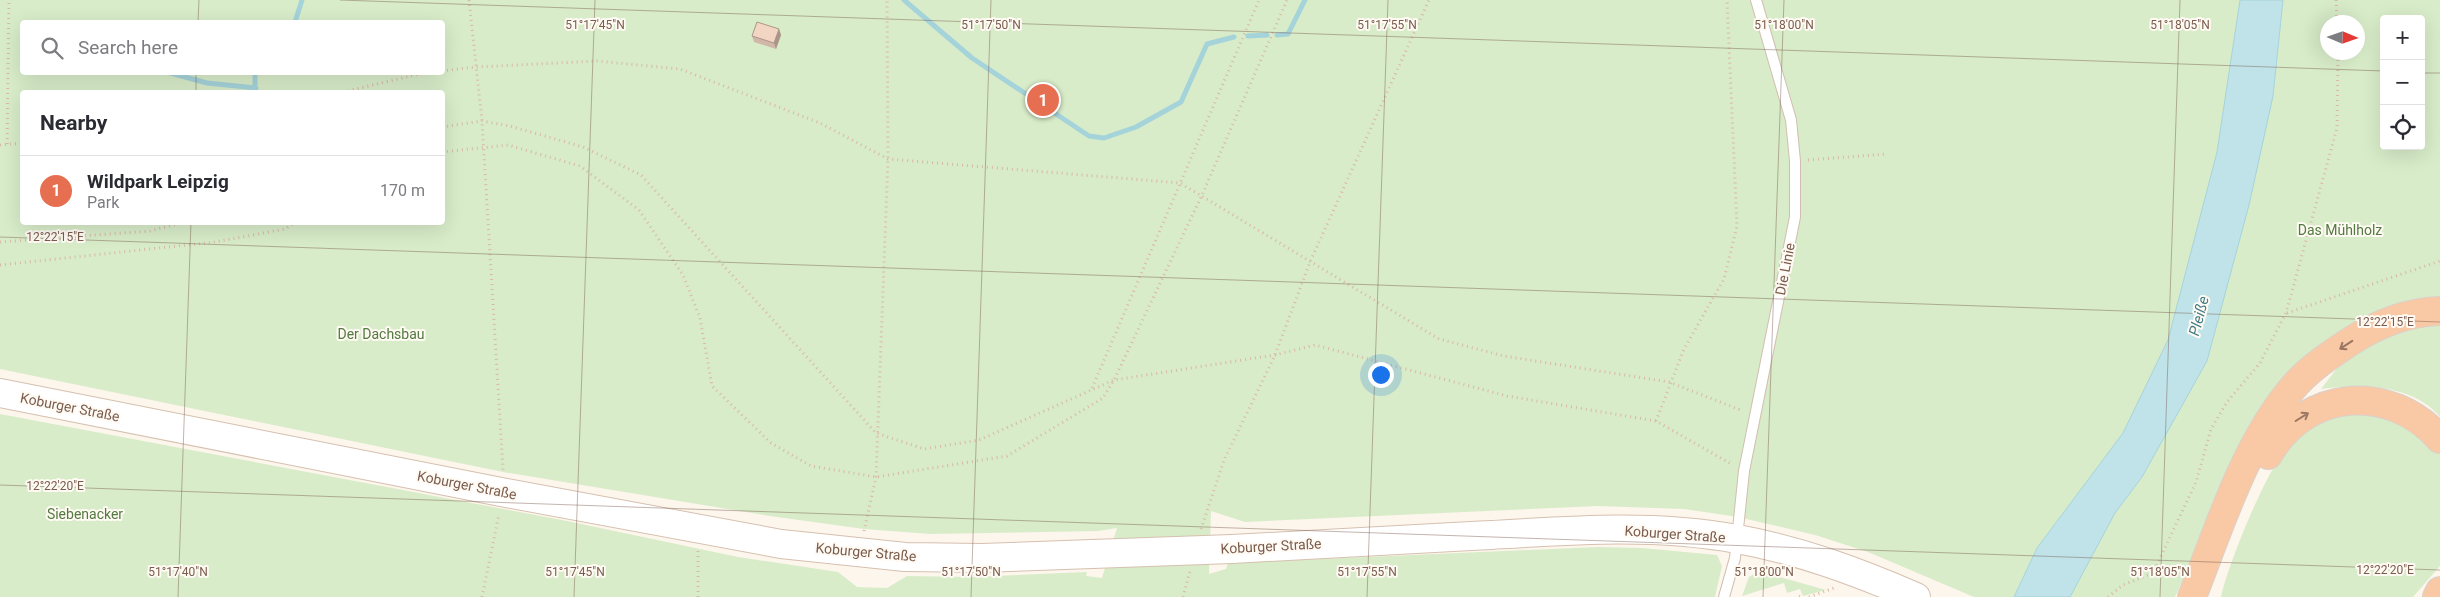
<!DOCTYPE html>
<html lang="en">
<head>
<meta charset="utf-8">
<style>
  :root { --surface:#fff; --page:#f2f2f3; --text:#2b2b33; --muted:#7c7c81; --line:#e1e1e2; --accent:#e76f51 }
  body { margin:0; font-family:Roboto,sans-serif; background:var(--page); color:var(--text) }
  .controls { position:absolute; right:15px; top:15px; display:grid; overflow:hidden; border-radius:5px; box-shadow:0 5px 20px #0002 }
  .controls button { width:45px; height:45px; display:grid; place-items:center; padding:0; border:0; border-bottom:1px solid var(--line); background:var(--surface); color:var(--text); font:25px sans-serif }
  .compass { position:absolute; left:2320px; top:15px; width:45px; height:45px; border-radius:50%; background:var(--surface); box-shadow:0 5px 20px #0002; rotate:92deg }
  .you { position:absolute; left:1380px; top:374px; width:18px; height:18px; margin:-12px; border:4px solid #fff; border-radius:50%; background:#1a73e8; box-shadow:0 0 0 8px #1a73e833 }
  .badge { display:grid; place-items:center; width:32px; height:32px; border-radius:50%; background:var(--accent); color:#fff; font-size:16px; font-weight:700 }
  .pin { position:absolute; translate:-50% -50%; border:2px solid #fff; box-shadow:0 1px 5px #0006 }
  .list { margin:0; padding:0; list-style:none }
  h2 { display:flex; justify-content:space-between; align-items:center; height:65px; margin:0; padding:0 20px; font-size:21px }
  h2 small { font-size:16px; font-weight:400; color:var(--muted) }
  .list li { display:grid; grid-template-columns:32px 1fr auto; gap:15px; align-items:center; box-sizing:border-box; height:70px; padding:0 20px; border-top:1px solid var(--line) }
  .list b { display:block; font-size:19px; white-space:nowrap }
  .list p { margin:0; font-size:16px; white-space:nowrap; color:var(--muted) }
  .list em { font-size:16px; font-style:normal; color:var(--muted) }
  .icon { flex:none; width:28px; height:28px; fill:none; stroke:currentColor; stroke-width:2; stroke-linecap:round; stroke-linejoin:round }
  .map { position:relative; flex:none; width:2440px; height:597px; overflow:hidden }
  .search { position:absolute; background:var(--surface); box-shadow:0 5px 20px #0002; left:20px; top:20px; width:425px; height:55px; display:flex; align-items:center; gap:12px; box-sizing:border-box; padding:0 18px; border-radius:5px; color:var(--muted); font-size:19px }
  .panel { position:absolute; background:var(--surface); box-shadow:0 5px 20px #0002; left:20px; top:90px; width:425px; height:135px; border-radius:5px }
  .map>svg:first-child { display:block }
</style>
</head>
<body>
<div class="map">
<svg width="2440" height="597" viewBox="0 0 2440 597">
  <rect width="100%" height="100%" fill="#fdf6ec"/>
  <g fill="#d8ecc9" fill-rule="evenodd">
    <path d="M0,0H2240L2217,152L2168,340L2123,433L2037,548L2014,597H1974L1868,552L1815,535L1738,517L1684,509L1598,506L1245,522L1211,511L1209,574L1226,569L1228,563L1598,547L1642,548L1717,555L1722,566L1715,597H0V414L567,521L738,557L838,572L857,587L887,588L907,576L971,577L1087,572L1086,576L1102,578L1117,528L1098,531L930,534L864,529L770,516L503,472L0,369ZM22,22H442V72H22ZM22,92H442V222H22Z"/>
    <path d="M2283,0H2440V301L2383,314L2245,443L2175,597H2070L2115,513L2142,477L2207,361L2273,96ZM2384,19H2421V146H2384ZM2328,22H2358V52H2328Z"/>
    <path d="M2440,320V417C2413,384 2359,384 2321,389L2348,354L2364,344Z"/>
    <path d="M2346,410L2393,415L2434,444L2440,453V566L2413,597H2221C2228,564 2272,453 2298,435C2312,425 2330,418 2346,410Z"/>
    <polygon points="1759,571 1826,590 1803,596 1800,589 1787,593 1784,583 1742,596 1749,577"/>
  </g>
  <polygon fill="#bfe3e8" stroke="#a5d3da" points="2240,0 2283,0 2273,96 2249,205 2207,361 2142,477 2115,513 2070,597 2014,597 2037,548 2123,433 2168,340 2217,152"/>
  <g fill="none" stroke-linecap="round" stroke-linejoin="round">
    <g stroke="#a5d3da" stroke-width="5">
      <polyline points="904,0 972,58 1089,136 1104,138 1136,127 1181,102 1207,44 1234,37"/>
      <polyline points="295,22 302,0"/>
      <polyline points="1277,35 1288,34 1305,0"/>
      <polyline points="1248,36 1267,35"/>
      <polyline points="167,72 207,83 256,88"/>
      <polyline points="255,72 255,92"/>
    </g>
    <defs>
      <polyline id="service" points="1724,597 1735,558 1744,471 1795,217 1795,161 1791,120 1756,0"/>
      <g id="secondary">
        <polyline points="0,393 501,492 781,544 905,557 982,558 1092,554"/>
        <path d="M1232,549C1318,544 1405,539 1492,535C1573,530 1656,524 1737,539C1799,550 1858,572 1916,597"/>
      </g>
      <g id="trunk">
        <path d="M2268,455C2305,389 2390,382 2440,439"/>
        <path d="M2192,597C2219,528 2247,438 2297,383C2312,367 2330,355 2348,343C2375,325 2407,312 2440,311"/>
        <polyline points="2437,597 2440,591"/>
      </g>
    </defs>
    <use href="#service" stroke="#d1beb0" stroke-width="12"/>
    <use href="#secondary" stroke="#d6c0b0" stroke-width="30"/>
    <use href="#trunk" stroke="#dad1cd" stroke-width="30"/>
    <g stroke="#d9b8a5" stroke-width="3" stroke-dasharray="1 4" stroke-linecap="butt">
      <polyline points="469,0 482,121 503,470"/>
      <polyline points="2336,0 2337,22"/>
      <polyline points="442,71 475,67 597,61 680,69 820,123 888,159 1180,183 1439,339 1504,356 1669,382 1743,411"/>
      <polyline points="343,92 428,72"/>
      <polyline points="442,127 482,121 510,126 583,147 641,175 876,433 924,449 979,440 1114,380 1275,355 1315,345 1507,396 1656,421 1733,465"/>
      <polyline points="7,144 9,0"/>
      <polyline points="0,145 22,143"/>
      <polyline points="442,152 508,145 580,166 639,210 683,275 700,318 712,386 771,443 811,466 876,477 1007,456 1103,398 1114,380 1202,195 1287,0"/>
      <polyline points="1808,160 1887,154"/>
      <polyline points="0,242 150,231 184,222"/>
      <polyline points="0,265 215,242 285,229 296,222"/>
      <polyline points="2287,313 2440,261"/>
      <polyline points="1092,388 1259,0"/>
      <polyline points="1656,421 1684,349 1724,279 1737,226 1727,0"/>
      <polyline points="1201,529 1224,460 1275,355 1310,262 1429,0"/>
      <polyline points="864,531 876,477 888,159 887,0"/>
      <polyline points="1799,596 1801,597"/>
      <polyline points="482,597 499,514"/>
      <polyline points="698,597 698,550"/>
      <polyline points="1183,597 1190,571"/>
      <polyline points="1809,597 1834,588"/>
      <polyline points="2108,597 2123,585 2153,573 2196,482 2211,429 2227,402 2260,363 2286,313 2337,128 2338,52"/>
    </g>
    <use href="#service" stroke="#fff" stroke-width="10"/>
    <use href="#secondary" stroke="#fff" stroke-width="28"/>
    <use href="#trunk" stroke="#f9c8a4" stroke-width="28"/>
    <defs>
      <polyline id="secondary-bridge" points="1092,554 1232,549"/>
    </defs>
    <use href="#secondary-bridge" stroke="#d6c0b0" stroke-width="30" stroke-linecap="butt"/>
    <use href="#secondary-bridge" stroke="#fff" stroke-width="28"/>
  </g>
  <polygon fill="#d1b7a8" points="779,29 781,35 776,49 754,42 752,36"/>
  <polygon fill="#aa9588" points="779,29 781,35 776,49 774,43"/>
  <polygon fill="#f3d5c3" stroke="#aa9588" points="757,22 779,29 774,43 752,36"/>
  <defs><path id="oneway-shaft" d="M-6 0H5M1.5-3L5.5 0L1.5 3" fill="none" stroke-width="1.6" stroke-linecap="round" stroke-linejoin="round" transform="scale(1.25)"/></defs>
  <g stroke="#9a7763">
    <use href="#oneway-shaft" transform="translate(2346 345) rotate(147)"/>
    <use href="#oneway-shaft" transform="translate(2302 417) rotate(-32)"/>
  </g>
  <path fill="none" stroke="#7a5c4d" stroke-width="1" stroke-opacity="0.45" d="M340,0L2384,71M198,22L199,0M2421,73H2440M196,92V72M0,237L2440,322M0,485L2440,570M178,597L191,222M574,597L595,0M971,597L991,0M1367,597L1388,0M1763,597L1784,0M2160,597L2180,0"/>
  <g text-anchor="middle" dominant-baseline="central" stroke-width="4" stroke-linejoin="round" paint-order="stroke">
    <g font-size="14" fill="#537a41" stroke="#fffaf3">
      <text x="2340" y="230">Das Mühlholz</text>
      <text x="381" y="334">Der Dachsbau</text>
      <text x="85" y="514">Siebenacker</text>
    </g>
    <g font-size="14" fill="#7a5c4d" stroke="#fffaf3">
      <text transform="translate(1785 269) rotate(-79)">Die Linie</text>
      <text transform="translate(70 407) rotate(11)">Koburger Straße</text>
      <text transform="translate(467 485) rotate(11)">Koburger Straße</text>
      <text transform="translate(1675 534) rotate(4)">Koburger Straße</text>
      <text transform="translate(1271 546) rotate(-3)">Koburger Straße</text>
      <text transform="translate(866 552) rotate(5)">Koburger Straße</text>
    </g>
    <g font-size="15" font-style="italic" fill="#437c86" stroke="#fffaf3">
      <text transform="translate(2199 316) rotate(-75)">Pleiße</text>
    </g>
  </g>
  <g font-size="12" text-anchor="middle" fill="#7a5c4d" stroke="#fffaf3" stroke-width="4" stroke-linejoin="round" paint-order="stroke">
    <text x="595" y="29">51°17'45"N</text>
    <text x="991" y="29">51°17'50"N</text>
    <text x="1387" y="29">51°17'55"N</text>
    <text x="1784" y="29">51°18'00"N</text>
    <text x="2180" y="29">51°18'05"N</text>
    <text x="55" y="241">12°22'15"E</text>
    <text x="2385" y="326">12°22'15"E</text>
    <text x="55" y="490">12°22'20"E</text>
    <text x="2385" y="574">12°22'20"E</text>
    <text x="178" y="576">51°17'40"N</text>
    <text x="575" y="576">51°17'45"N</text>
    <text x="971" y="576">51°17'50"N</text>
    <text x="1367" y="576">51°17'55"N</text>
    <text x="1764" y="576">51°18'00"N</text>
    <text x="2160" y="576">51°18'05"N</text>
  </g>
</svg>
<div class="controls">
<button>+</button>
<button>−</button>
<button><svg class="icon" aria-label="locate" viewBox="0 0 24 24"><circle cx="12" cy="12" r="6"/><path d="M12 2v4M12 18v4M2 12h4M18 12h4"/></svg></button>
</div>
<svg class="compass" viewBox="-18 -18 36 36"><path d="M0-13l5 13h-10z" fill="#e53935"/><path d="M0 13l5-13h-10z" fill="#7c7c81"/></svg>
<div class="you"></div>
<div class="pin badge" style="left:1043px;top:100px">1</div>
<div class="search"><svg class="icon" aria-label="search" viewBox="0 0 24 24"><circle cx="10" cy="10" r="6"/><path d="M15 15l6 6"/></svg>Search here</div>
<section class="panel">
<h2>Nearby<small></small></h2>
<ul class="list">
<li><span class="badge">1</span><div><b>Wildpark Leipzig</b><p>Park</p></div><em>170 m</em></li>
</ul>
</section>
</div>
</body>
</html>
